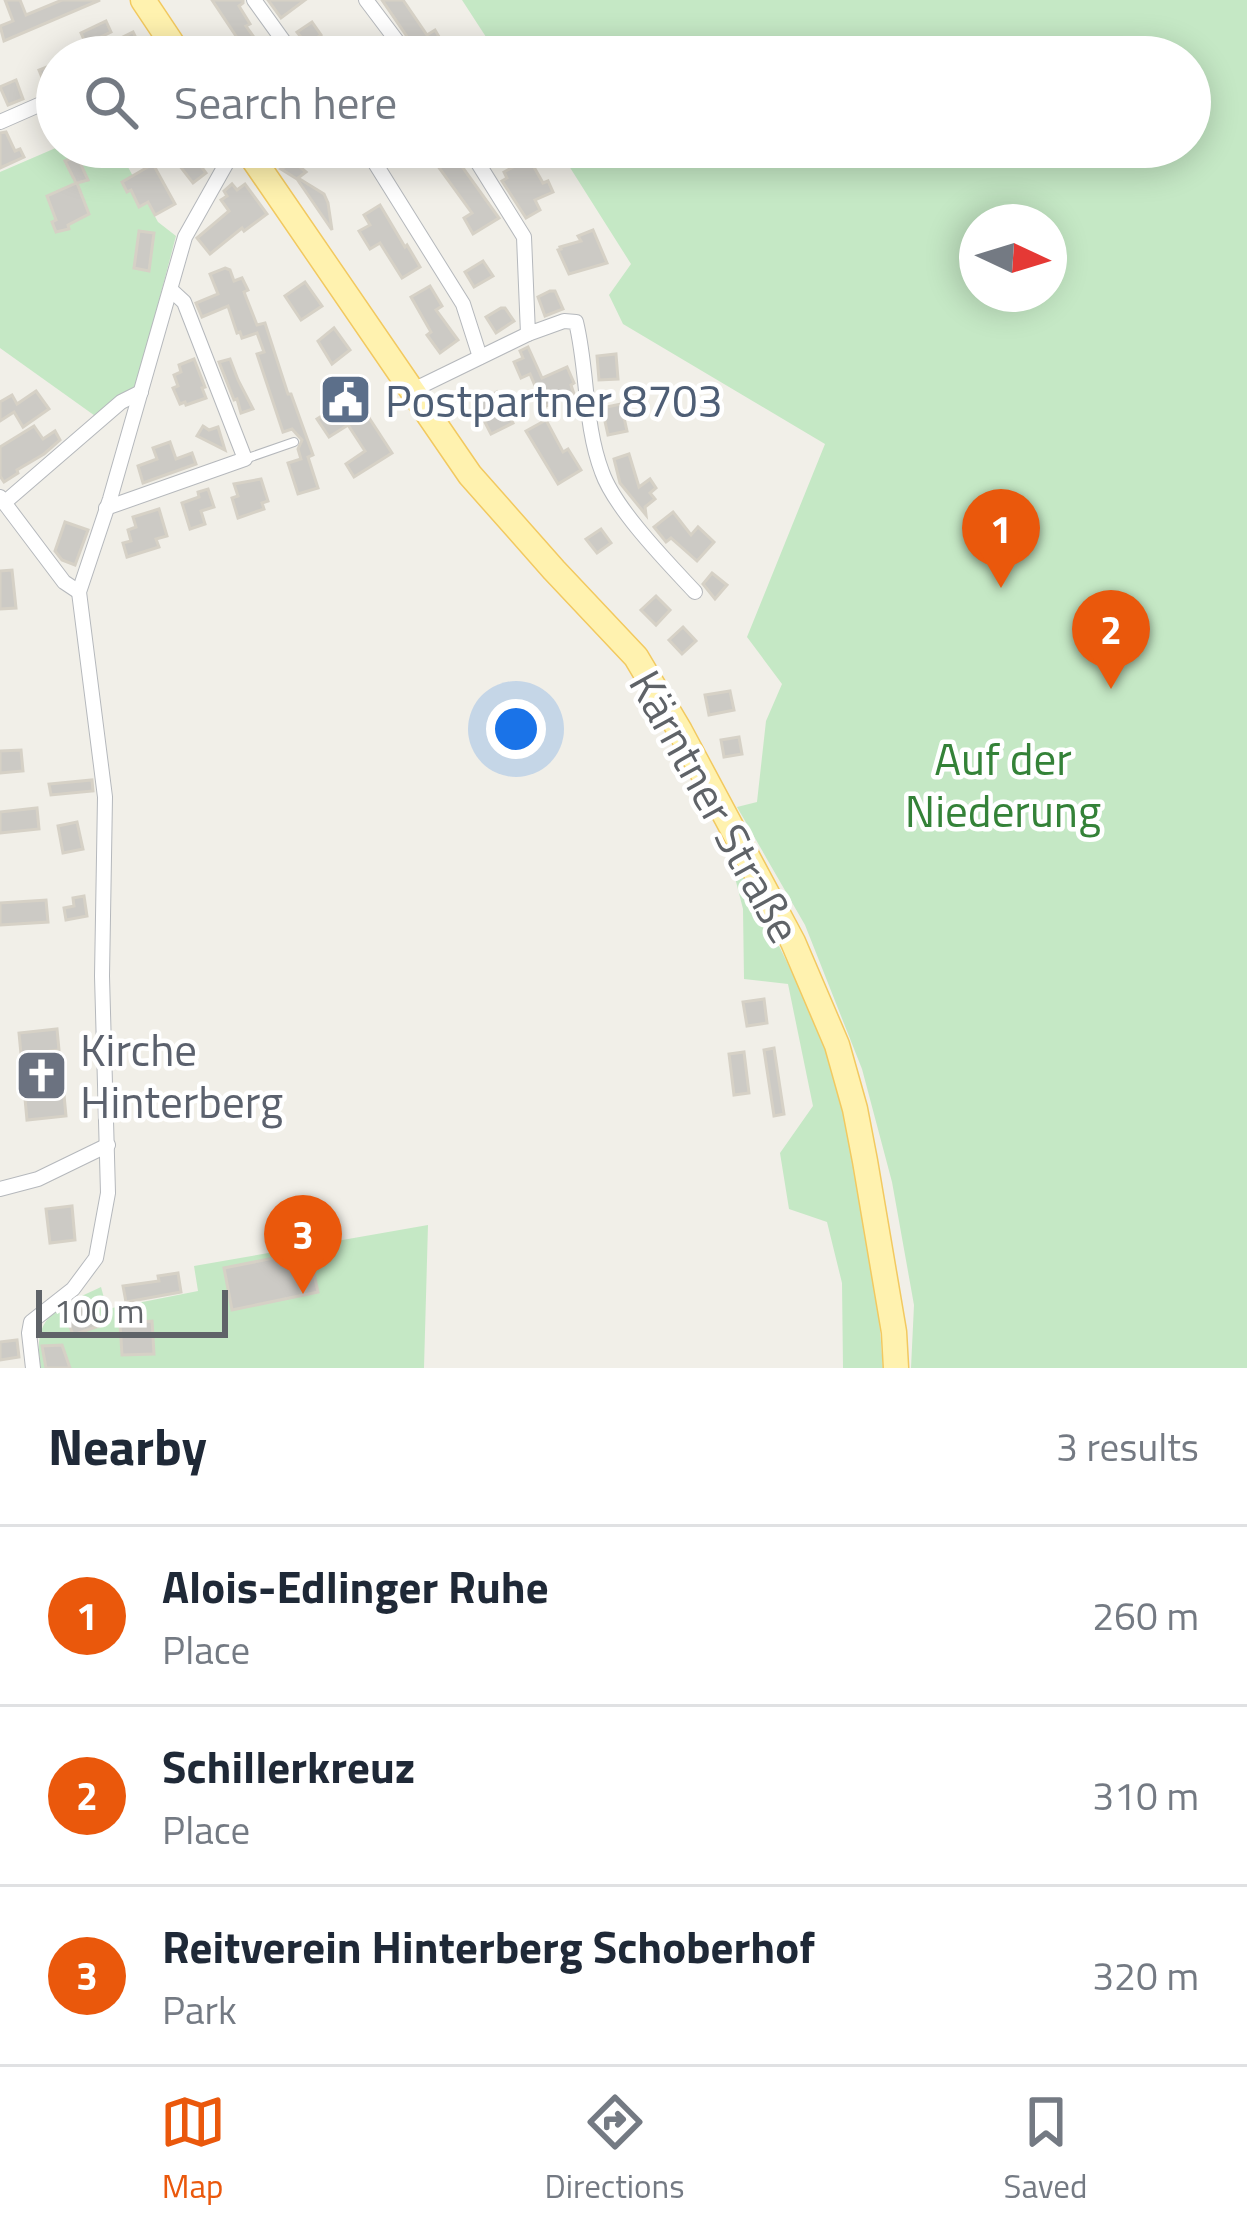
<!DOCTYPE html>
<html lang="en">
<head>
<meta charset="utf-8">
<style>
  :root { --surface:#fff; --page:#f6f6f7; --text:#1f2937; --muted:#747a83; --line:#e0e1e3; --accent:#ea580c }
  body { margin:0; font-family:"Titillium Web",sans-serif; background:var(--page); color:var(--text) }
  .compass { position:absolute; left:959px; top:204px; width:108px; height:108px; border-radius:50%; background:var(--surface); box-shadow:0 6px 30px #0003; rotate:94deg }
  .scale { position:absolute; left:36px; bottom:30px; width:192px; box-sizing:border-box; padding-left:12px; border:6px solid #5f6368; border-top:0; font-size:33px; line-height:42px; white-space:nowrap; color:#5f6368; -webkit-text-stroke:9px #fff; paint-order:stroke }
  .you { position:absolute; left:516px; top:729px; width:42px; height:42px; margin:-30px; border:9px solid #fff; border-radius:50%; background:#1a73e8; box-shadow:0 0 0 18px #1a73e833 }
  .badge { display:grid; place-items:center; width:78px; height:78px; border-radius:50%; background:var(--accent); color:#fff; font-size:39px; font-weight:700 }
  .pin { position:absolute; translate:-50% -99px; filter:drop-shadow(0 3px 6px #0008) }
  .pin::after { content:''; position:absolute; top:63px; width:42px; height:36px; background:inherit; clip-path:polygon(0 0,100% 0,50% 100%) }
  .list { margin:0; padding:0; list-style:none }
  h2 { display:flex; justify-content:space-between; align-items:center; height:156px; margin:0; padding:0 48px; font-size:51px }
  h2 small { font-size:39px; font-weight:400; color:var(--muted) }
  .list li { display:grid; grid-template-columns:78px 1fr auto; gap:36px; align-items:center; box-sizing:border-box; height:180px; padding:0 48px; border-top:3px solid var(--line) }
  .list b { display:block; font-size:45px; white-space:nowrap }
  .list p { margin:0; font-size:39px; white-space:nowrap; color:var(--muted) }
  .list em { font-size:39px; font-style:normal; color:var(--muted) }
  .icon { flex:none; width:66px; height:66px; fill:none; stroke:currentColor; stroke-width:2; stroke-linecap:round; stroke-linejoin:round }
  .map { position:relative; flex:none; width:1247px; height:1368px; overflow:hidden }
  .search { position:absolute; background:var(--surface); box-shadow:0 6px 30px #0003; left:36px; right:36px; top:36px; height:132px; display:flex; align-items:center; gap:30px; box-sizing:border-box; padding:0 42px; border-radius:66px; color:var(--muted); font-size:45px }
  .sheet { height:696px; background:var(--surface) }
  nav { display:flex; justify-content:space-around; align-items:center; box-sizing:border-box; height:168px; border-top:3px solid var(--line); background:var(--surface); font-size:33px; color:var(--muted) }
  nav a { display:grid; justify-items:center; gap:6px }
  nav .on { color:var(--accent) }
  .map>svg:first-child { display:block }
</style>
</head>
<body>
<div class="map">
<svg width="1247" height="1368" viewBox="0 0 1247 1368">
  <rect width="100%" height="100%" fill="#f1efe8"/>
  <g fill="#c5e8c5" fill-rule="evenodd">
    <path d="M462,0H1247V1368H911L914,1305L892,1182L862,1069L805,925L737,807L757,802L766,721L782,684L747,637L825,444L623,324L609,295L631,264L557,147H1190V57H499ZM977,222H1049V294H977Z"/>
    <polygon points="58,147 117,147 158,222 176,236 137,384 98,418 0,348 0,172"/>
    <polygon points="730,858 737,861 820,1029 838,1085 861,1182 875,1267 883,1368 843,1368 842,1283 827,1222 789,1209 780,1153 813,1106 788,984 744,979 743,909"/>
    <path d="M428,1225L424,1368H41C31,1315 57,1308 101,1287L107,1309L198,1291L194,1266Z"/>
  </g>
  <g fill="#cccac5" stroke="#d6d1c6" stroke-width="3">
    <polygon points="5,0 20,0 26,15 62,0 100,0 4,41 0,26 13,21"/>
    <polygon points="212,0 243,0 243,3 239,6 250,24 246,26 268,57 250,57"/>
    <polygon points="268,0 305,0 281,18"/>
    <polygon points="382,0 403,0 427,35 435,30 451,57 421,57"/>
    <polygon points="106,21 111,32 86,44 81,33"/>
    <polygon points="312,22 321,35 307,45 297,32"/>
    <polygon points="133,32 140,46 122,55 115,41"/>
    <polygon points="57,63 57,83 46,87 39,70"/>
    <polygon points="16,80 23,99 8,105 0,87"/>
    <polygon points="6,132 15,151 20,149 24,157 0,168 0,133"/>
    <polygon points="165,147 216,147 197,161 206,173 193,183"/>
    <polygon points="424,147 448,147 499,218 473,234 464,218 472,213"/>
    <polygon points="513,147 533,147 537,157 530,160 543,183 548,181 553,192 535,200 540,210 526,218 502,181 507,178 504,172 520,163"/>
    <polygon points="77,156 88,180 77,183 89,214 68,225 69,229 56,232 52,222 56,220 47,196 76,183 65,161"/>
    <polygon points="294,162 306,172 298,178 324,194 328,203 332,230 297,179 281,169"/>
    <polygon points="153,164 175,204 155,215 148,202 139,207 131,190 127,192 122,182"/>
    <polygon points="232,184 237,190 245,184 267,214 244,231 242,228 210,254 197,238 229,211 221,200 227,196 224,191"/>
    <polygon points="380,205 405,247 407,245 420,267 402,278 380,243 370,249 359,231 370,225 364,215"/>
    <polygon points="593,230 607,263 569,274 558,250 561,249 560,247 581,241 578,236"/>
    <polygon points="139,231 154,233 149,271 134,268"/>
    <polygon points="483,261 493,276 474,287 465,272"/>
    <polygon points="225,268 230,270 234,281 242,278 248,290 244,292 257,325 265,323 288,394 291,394 313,455 308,457 318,488 298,494 288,463 301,459 298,449 302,440 292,429 283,432 257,354 264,352 257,333 242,338 240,332 237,333 228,306 202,317 196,303 218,294 210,274"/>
    <polygon points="305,282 322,306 301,320 285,296"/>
    <polygon points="430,286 442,306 436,310 458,340 440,353 427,335 431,332 411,297"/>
    <polygon points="550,291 555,291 563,309 545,316 538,297"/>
    <polygon points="501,308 505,308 514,321 496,333 486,317"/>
    <polygon points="334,328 350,350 332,364 318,341"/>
    <polygon points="528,347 542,378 567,367 574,383 571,385 574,394 544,407 530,374 521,378 514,362 523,358 520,351"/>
    <polygon points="616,354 618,379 599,380 597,356"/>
    <polygon points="194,359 205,387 202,388 206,398 186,405 185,402 180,404 173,388 178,386 174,375 181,372 179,365"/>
    <polygon points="230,359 238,380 253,409 241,413 237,399 234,400 219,362"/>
    <polygon points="345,381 392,453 354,477 346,464 365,451 348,425 329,437 317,419 336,407 327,393"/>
    <polygon points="36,391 49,409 23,427 14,412 0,421 0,402 12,395 17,404"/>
    <polygon points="497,392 513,423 491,434 476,405"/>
    <polygon points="621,404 627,431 608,435 602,408"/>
    <polygon points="546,420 563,452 568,449 581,470 558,484 526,431"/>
    <polygon points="34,426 43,439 55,431 60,440 44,454 17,470 18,473 4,482 0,476 0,447"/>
    <polygon points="203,426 209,430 218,427 225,450 197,436"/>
    <polygon points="170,442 176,459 192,453 196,464 143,483 138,466 157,459 153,448"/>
    <polygon points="629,454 639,487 650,479 656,488 650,493 655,499 645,507 646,515 620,483 614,459"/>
    <polygon points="261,479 268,501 262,503 264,509 238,518 232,498 238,496 234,484"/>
    <polygon points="208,489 214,507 201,511 205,524 190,529 182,503 199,497 198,492"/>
    <polygon points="159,509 167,536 156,539 159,547 127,557 123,543 131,541 128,530 136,527 133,517"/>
    <polygon points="673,512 691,535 698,527 714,542 697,561 671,538 666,542 654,527"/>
    <polygon points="65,522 88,530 75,565 62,560 55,551"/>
    <polygon points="601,529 611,543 597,553 586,539"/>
    <polygon points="12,570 16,608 0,609 0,571"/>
    <polygon points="712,573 727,585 715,599 703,584"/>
    <polygon points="656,596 670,610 656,625 641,610"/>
    <polygon points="683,627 696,641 682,654 669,640"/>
    <polygon points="730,691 734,710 709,715 705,695"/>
    <polygon points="739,737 742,754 724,757 721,740"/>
    <polygon points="21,750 23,771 0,773 0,751"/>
    <polygon points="92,780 93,791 51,795 49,784"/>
    <polygon points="37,808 39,829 0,833 0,812"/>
    <polygon points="77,822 83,849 63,853 58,826"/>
    <polygon points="84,896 87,916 66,920 64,908 74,906 73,898"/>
    <polygon points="46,900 48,922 0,925 0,903"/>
    <polygon points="764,999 767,1023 747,1026 743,1002"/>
    <polygon points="57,1029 59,1050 50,1051 52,1075 62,1074 66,1116 27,1120 23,1077 31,1077 29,1053 21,1054 19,1033"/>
    <polygon points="774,1048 784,1114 774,1116 764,1050"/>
    <polygon points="744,1052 749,1093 734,1095 729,1054"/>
    <polygon points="72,1206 75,1240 50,1243 46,1209"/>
    <polygon points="309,1251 318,1292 232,1310 224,1268"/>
    <polygon points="178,1273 181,1292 126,1302 123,1286 159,1281 158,1276"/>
    <polygon points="83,1302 88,1317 98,1313 102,1325 73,1335 64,1310"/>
    <polygon points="152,1321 154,1354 122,1355 120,1323"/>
    <polygon points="17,1340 19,1357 0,1360 0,1342"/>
    <polygon points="62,1345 70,1368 46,1368 42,1346"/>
  </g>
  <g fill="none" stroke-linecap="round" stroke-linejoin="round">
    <defs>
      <polyline id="service" points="245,459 294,442"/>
      <g id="minor">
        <polyline points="254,0 295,57"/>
        <polyline points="366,0 409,57"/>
        <polyline points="152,57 175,48"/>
        <polyline points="0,122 57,97"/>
        <polyline points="365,147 463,304 480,357"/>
        <path d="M468,147L524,237L528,334L564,321L576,322C588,371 584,425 602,472C615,509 668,563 695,592"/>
        <polyline points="411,391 528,334"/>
        <polyline points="0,497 64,582 79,592"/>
        <polyline points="4,503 121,402 141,392"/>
        <polyline points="106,508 245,459 184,302 171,290"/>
        <polyline points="0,1189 38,1179 108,1145"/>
        <polyline points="33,1368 29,1333 31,1322 73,1289 96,1258 108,1193 102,976 105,797 79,592 110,499 185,237 230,157 241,147"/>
      </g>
      <g id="primary">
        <polyline points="143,0 181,57"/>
        <polyline points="245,147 470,475 554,570 636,657 680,731 793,942 837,1045 855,1109 865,1161 894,1332 896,1368"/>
      </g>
    </defs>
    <use href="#service" stroke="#b5b8bc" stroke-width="10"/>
    <use href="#minor" stroke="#b5b8bc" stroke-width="16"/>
    <use href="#primary" stroke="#f2c960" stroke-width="27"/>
    <use href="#service" stroke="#fff" stroke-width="8"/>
    <use href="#minor" stroke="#fff" stroke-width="14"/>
    <use href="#primary" stroke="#fff2af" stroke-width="24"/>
  </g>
  <defs>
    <symbol id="civic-square" viewBox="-11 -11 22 22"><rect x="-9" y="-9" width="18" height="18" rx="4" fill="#5c6f8a" stroke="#fff"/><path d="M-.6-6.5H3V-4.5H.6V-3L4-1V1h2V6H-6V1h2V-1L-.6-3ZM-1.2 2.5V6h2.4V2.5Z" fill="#fff"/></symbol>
    <symbol id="church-square" viewBox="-11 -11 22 22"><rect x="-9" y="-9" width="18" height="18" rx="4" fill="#6b7280" stroke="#fff"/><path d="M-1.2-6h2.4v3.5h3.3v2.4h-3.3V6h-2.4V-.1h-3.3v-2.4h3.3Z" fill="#fff"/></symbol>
  </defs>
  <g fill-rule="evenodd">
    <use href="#civic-square" x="316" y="370" width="59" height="59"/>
    <use href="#church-square" x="12" y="1046" width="59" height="59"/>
  </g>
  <g text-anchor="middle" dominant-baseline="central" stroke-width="9" stroke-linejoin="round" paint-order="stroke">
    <g font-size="45" fill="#4e5e75" stroke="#fff" text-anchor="start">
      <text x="385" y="400">Postpartner 8703</text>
    </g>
    <g font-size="45" fill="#348238" stroke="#fff">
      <text x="1003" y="758">Auf der<tspan x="1003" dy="52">Niederung</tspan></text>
    </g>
    <g font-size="45" fill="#5f6368" stroke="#fff">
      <text transform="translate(716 806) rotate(61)">Kärntner Straße</text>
    </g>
    <g font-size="45" fill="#5b616d" stroke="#fff" text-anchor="start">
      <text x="80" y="1049">Kirche<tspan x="80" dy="52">Hinterberg</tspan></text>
    </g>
  </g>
</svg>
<svg class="compass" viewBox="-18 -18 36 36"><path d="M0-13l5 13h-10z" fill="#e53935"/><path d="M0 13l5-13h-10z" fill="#747a83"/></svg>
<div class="scale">100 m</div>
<div class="you"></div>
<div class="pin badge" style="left:1001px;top:588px">1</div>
<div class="pin badge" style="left:1111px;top:689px">2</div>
<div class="pin badge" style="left:303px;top:1294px">3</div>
<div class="search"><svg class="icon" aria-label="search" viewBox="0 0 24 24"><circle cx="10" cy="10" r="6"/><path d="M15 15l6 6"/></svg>Search here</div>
</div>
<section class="sheet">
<h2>Nearby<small>3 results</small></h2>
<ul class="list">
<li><span class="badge">1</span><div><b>Alois-Edlinger Ruhe</b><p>Place</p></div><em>260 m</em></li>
<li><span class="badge">2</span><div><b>Schillerkreuz</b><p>Place</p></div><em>310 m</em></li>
<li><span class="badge">3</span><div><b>Reitverein Hinterberg Schoberhof</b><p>Park</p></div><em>320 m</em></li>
</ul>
</section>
<nav>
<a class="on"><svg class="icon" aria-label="map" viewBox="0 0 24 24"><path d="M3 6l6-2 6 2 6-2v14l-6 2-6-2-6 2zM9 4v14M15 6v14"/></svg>Map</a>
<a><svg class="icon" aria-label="directions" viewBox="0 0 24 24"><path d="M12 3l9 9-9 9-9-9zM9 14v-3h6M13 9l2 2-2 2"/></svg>Directions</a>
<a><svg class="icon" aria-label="saved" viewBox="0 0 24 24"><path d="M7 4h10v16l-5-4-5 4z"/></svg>Saved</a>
</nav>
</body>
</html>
